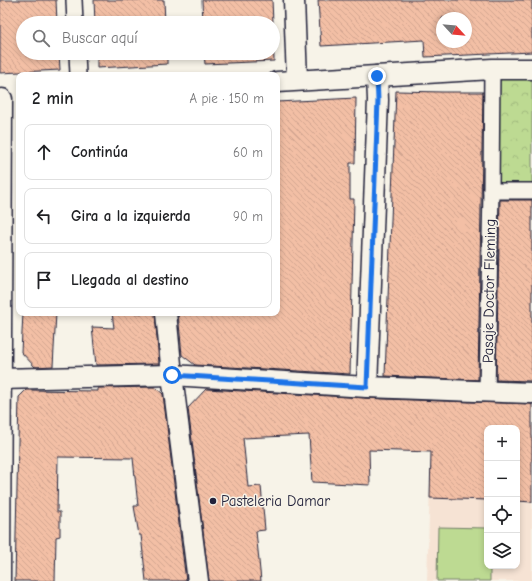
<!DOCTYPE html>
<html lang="es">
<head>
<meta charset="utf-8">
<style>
  :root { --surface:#fff; --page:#f2f2f2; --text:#202124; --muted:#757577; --line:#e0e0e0 }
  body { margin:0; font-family:"Comic Neue",sans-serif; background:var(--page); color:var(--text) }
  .controls { position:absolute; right:12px; bottom:12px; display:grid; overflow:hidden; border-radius:8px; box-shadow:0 2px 6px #0003 }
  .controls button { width:36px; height:36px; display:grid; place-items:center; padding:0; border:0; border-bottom:1px solid var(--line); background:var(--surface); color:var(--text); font:20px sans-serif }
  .compass { position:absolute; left:436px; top:12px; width:36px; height:36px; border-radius:50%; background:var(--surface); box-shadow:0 2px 6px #0003; rotate:116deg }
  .stop { position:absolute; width:12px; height:12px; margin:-9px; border:3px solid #1a73e8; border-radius:50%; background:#fff }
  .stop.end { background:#1a73e8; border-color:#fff; box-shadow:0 1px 4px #0008 }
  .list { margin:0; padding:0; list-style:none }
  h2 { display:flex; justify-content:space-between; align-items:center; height:52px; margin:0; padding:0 16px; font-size:17px }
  h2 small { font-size:13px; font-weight:400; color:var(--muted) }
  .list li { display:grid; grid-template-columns:26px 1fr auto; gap:12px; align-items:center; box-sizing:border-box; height:56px; margin:0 8px 8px; padding:0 8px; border:1px solid var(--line); border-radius:8px }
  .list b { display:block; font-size:15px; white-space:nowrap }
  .list em { font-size:13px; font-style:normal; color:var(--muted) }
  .icon { flex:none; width:22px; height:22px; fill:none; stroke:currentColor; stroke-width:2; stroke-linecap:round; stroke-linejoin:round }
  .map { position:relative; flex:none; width:532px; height:581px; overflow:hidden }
  .search { position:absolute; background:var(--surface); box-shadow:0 2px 6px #0003; left:16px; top:16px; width:264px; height:44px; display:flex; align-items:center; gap:10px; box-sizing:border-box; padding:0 14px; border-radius:22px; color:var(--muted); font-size:15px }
  .panel { position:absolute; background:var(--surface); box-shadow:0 2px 6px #0003; left:16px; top:72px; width:264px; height:244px; border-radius:8px }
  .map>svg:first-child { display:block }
</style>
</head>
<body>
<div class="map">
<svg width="532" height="581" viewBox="0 0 532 581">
  <defs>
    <pattern id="park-crowns" width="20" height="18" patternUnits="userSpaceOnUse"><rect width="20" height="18" fill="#bdda92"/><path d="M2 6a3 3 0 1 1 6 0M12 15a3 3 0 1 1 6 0" fill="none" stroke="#a2bb7f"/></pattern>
    <pattern id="building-back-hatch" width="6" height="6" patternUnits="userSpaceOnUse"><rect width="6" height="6" fill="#f3bfa5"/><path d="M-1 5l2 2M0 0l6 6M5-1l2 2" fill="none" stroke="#d0a48f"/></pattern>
  </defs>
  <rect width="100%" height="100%" fill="#f7f3e8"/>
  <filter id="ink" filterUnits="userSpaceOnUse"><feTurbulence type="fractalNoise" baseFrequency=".025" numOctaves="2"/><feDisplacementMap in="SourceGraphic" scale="8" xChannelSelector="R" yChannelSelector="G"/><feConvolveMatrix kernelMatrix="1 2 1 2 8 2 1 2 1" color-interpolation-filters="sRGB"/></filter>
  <g filter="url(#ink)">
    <path fill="#f6e3d4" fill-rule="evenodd" d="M532,407V581H427L431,452ZM487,428H517V566H487Z"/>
    <polygon fill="#bdda92" stroke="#707e66" points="438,527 487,528 487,566 490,566 490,581 437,581"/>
    <polygon fill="url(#park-crowns)" stroke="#707e66" points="492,69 532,69 532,191 491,191"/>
    <g fill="url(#building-back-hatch)" stroke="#22223b" fill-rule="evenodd">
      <polygon points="0,0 56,0 57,23 23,23 23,53 59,53 60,70 0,73"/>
      <polygon points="94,0 164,0 165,23 95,23"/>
      <polygon points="202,0 272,0 273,23 203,23"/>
      <path d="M318,0H532V52L425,57L424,40L321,46ZM442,18H466V42H442Z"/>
      <polygon points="273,32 274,61 205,64 204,53 273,53"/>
      <polygon points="97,53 167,53 167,64 97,68"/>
      <polygon points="396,91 442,92 483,92 478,380 385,376"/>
      <polygon points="356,98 355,163 350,163 350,199 354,199 350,374 195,365 182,355 178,313 277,313 277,102"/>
      <polygon points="500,200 532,200 532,381 496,380"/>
      <polygon points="23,313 56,313 53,366 35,367 21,352"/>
      <polygon points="112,313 155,313 159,364 96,365 92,327 114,328"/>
      <polygon points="155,387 163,394 186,581 146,581 141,535 139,535 134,506 138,506 133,458 58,457 57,512 60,512 60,536 56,537 55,581 15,581 19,397 26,390 98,391 98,388"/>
      <polygon points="206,389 384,399 532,404 532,502 517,501 517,428 487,428 487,500 430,498 431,452 369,450 370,485 312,482 309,435 243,438 248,487 261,486 265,530 256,531 261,581 209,581 188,408"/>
    </g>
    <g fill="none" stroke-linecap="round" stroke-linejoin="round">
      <defs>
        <g id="pedestrian">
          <polyline points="74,0 75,23"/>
          <polyline points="77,53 78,75"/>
          <polyline points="492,69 491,191 532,191"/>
          <polyline points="487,391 491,191"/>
        </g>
        <g id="minor">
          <polyline points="294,0 297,80"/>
          <polyline points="277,82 492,69 532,69"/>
          <polyline points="166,313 172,375 198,581"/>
          <polyline points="0,379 172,375 367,387 532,393"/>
          <polyline points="367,387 378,100 377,76"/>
          <polyline points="0,581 2,99"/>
        </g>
      </defs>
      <use href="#pedestrian" stroke="#22223b" stroke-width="18"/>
      <use href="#minor" stroke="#22223b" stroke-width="23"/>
      <use href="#pedestrian" stroke="#f7f3e8" stroke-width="15"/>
      <use href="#minor" stroke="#f7f3e8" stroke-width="20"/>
    </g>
  </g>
  <g fill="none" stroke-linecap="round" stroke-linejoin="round" filter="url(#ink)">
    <polyline stroke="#1a73e8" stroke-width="5" points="172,375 367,387 378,100 377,76"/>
  </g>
  <circle fill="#22223b" stroke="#f7f3e8" stroke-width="1.5" cx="213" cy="501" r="4"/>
  <g text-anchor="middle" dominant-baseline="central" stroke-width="3" stroke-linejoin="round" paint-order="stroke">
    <g font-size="15" fill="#22223b" stroke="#f7f3e8">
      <text transform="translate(489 291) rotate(-89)">Pasaje Doctor Fleming</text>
    </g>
    <g font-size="15" fill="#22223b" stroke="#f7f3e8" text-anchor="start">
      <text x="221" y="501">Pasteleria Damar</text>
    </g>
  </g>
</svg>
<div class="controls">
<button>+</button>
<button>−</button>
<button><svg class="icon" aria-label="locate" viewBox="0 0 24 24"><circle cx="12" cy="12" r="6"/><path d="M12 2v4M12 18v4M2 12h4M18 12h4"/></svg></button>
<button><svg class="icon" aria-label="layers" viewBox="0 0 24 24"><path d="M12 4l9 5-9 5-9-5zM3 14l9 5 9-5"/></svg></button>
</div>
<svg class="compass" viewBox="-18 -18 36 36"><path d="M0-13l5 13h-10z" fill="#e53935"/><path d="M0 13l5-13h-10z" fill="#757577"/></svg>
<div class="stop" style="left:172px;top:375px"></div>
<div class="stop end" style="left:377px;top:76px"></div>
<div class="search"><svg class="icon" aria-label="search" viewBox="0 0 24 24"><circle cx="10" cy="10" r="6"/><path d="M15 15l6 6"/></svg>Buscar aquí</div>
<section class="panel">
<h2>2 min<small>A pie · 150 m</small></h2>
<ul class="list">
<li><svg class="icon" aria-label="ahead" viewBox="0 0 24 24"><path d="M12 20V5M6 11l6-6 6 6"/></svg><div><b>Continúa</b></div><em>60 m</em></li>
<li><svg class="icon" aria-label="left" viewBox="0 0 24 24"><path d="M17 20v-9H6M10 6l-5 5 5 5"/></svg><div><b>Gira a la izquierda</b></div><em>90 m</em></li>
<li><svg class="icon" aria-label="arrive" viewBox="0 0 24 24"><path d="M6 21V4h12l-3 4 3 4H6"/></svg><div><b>Llegada al destino</b></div></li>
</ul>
</section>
</div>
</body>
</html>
